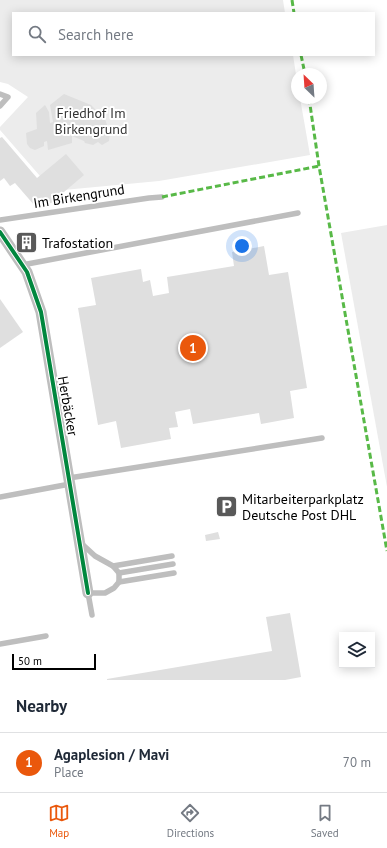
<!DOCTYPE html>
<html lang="en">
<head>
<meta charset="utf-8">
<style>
  :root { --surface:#fff; --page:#f6f6f7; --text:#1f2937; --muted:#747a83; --line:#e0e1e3; --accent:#ea580c }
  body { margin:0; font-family:"PT Sans",sans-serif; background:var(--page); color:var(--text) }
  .controls { position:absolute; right:12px; bottom:12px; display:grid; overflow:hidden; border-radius:0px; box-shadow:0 2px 10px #0003 }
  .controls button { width:36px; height:36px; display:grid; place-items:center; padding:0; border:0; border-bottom:1px solid var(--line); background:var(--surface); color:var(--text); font:20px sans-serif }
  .compass { position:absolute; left:291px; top:68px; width:36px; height:36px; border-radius:50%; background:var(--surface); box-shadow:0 2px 10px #0003; rotate:335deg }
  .scale { position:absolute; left:12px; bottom:10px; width:84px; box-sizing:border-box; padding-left:4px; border:2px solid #000; border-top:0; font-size:11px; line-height:14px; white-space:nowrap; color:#000; -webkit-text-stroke:3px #fff; paint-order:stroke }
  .you { position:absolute; left:242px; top:246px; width:14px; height:14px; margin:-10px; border:3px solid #fff; border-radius:50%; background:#1a73e8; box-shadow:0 0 0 6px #1a73e833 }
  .badge { display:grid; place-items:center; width:26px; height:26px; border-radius:50%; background:var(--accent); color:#fff; font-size:13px; font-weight:700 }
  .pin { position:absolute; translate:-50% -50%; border:2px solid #fff; box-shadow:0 1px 4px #0006 }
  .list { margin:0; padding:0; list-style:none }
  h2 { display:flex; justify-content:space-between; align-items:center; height:52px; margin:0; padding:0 16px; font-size:17px }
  h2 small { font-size:13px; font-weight:400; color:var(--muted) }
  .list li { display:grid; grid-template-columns:26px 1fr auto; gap:12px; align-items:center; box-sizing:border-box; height:60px; padding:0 16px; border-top:1px solid var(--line) }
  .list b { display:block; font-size:15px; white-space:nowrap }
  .list p { margin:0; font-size:13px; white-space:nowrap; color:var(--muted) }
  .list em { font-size:13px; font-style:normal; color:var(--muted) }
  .icon { flex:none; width:22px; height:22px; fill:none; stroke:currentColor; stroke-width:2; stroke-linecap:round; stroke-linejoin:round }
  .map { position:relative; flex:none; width:387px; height:680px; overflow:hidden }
  .search { position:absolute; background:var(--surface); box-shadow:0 2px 10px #0003; left:12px; right:12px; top:12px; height:44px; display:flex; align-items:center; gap:10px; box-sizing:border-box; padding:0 14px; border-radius:0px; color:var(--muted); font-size:15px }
  .sheet { height:112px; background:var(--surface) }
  nav { display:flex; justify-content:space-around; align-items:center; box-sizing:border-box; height:56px; border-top:1px solid var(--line); background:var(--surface); font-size:11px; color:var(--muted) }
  nav a { display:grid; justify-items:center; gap:2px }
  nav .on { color:var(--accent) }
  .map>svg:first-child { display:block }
</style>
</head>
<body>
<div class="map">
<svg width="387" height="680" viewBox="0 0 387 680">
  <rect width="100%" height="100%" fill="#fff"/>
  <g fill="#ececec">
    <polygon points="0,0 283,0 285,13 13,13 13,55 293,55 297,81 297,98 300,98 310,155 159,181 53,191 0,130 0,127 28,97 8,84 0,82"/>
    <polygon points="387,225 387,487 341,233"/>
  </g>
  <g fill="#dfdfdf">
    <polygon points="64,94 91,105 105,119 110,134 109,141 102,145 98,142 93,145 85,143 84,141 72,136 72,143 48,150 47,141 44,142 44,146 35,150 30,148 27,144 26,133 37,129 36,113 45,105 49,112 50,123 53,122 50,105"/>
    <polygon points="2,137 37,178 66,154 84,175 51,203 35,206 15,183 10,186 4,178 0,181 0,138"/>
    <polygon points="25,238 30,246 27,248 22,240"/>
    <polygon points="264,246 269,275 288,272 307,388 290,391 294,418 261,424 259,413 193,424 190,409 175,412 178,427 169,428 171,439 121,448 116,421 98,425 78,308 96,305 91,278 141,269 143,282 150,280 153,296 169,293 167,277 234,266 232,252"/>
    <polygon points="0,299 23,332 0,348"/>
    <polygon points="218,532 220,539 206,541 205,535"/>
    <polygon points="290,613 301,677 285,680 107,680 107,679 272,651 266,617"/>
  </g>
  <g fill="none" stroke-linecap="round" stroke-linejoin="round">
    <g stroke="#bebebe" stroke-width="5.5">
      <polyline points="0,94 8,97 0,106"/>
      <polyline points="0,220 149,198 162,197"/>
      <polyline points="22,265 298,213"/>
      <polyline points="69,478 322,438"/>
      <polyline points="0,497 70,484"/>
      <polyline points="82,544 95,556 113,566 119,573 119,582 114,588 105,593 88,593 92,615"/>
      <polyline points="113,566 172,556"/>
      <polyline points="119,573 173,564"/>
      <polyline points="119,582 174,573"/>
      <polyline points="0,644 46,636"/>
    </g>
    <polyline stroke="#bebebe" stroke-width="11" points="0,232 27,272 41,312 88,593"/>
    <g stroke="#58b947" stroke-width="3" stroke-dasharray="6 3" stroke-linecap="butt">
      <polyline points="292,0 294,13"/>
      <polyline points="301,55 305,74"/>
      <polyline points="309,98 319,166 387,551"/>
      <polyline points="162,197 319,166"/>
    </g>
    <defs>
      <polyline id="cycleway" points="0,232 27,272 41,312 88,593"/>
    </defs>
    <use href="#cycleway" stroke="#fff" stroke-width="6"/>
    <use href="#cycleway" stroke="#00873e" stroke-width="4"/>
  </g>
  <defs>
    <symbol id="building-square" viewBox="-11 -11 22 22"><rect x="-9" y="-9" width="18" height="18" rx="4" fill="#595959" stroke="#fff"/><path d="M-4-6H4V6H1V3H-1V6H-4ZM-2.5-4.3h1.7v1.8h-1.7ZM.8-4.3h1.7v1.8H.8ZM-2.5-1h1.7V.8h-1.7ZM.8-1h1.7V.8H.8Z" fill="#fff"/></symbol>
    <symbol id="parking-square" viewBox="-11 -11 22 22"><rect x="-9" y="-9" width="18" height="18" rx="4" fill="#595959" stroke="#fff"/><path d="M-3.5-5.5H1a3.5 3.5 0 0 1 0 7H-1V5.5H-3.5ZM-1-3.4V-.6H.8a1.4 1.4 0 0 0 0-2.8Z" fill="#fff"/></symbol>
  </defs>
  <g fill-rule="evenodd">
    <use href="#building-square" x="14" y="230" width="25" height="25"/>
    <use href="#parking-square" x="214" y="494" width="25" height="25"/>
  </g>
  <g text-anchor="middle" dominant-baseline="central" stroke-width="4" stroke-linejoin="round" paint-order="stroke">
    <g font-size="14" fill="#333" stroke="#fff">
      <text x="91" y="113">Friedhof Im<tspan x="91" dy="16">Birkengrund</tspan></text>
    </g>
    <g font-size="14" fill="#000" stroke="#fff">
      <text transform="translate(79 196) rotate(-9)">Im Birkengrund</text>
      <text transform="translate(68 406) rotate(80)">Herbäcker</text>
    </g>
    <g font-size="14" fill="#000" stroke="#fff" text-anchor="start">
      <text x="42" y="243">Trafostation</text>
      <text x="242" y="499">Mitarbeiterparkplatz<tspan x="242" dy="16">Deutsche Post DHL</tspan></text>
    </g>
  </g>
</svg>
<div class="controls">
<button><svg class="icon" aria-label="layers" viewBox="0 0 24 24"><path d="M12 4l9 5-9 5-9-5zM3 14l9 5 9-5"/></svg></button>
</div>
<svg class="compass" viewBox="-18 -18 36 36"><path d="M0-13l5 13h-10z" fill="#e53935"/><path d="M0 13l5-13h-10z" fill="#747a83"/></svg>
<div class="scale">50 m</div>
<div class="you"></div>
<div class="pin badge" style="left:193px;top:348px">1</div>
<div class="search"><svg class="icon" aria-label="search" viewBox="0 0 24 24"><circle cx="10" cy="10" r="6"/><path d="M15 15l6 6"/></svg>Search here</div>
</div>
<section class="sheet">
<h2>Nearby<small></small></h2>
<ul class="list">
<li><span class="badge">1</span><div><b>Agaplesion / Mavi</b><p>Place</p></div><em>70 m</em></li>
</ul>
</section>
<nav>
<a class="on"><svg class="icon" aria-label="map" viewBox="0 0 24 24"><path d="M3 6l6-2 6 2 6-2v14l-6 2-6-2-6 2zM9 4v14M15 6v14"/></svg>Map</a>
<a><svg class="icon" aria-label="directions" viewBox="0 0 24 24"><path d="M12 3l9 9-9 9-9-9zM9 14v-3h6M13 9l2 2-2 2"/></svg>Directions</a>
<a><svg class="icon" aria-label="saved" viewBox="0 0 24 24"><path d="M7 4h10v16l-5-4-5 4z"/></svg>Saved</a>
</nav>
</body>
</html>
